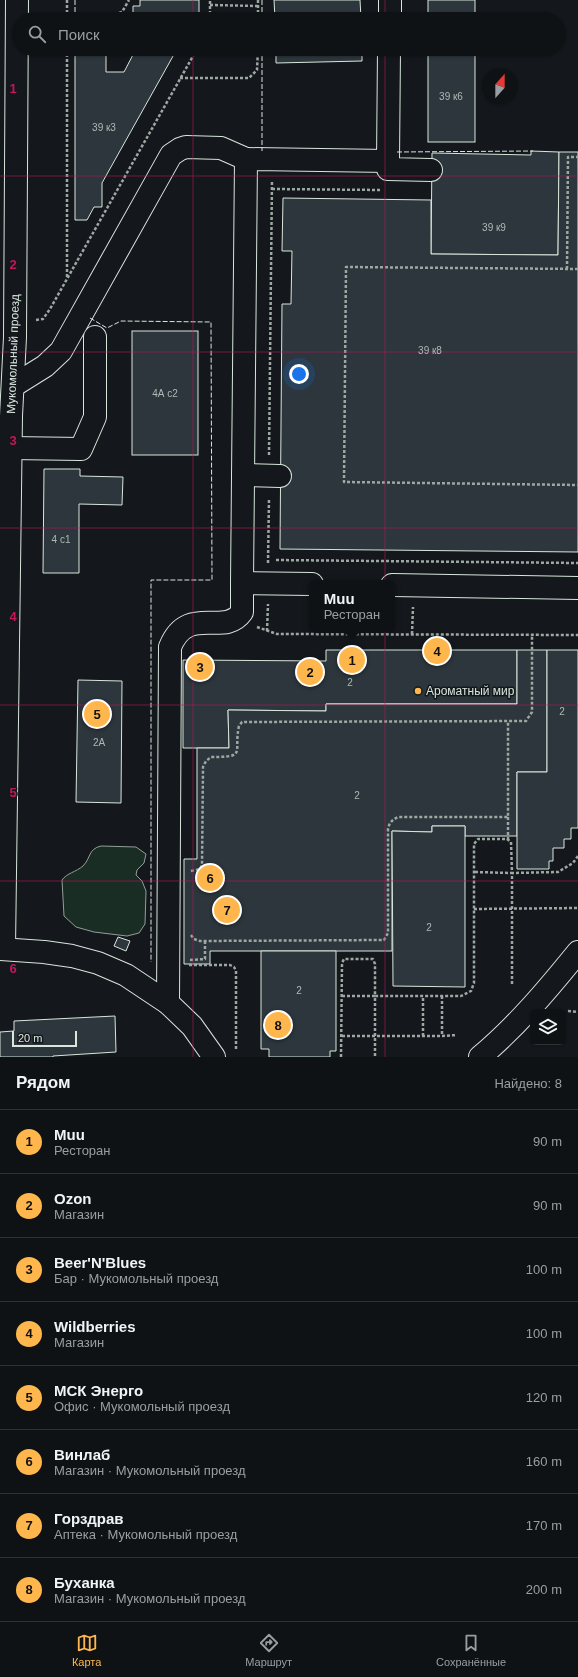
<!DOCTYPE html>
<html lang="ru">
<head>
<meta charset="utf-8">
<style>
  :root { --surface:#0f1215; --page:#181b1e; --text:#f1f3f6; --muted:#9b9ea0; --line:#2f3234; --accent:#ffb74d }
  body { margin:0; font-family:Helvetica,sans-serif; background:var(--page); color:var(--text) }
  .controls { position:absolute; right:12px; bottom:12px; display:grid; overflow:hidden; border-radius:6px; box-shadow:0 1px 3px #0004 }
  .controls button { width:36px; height:36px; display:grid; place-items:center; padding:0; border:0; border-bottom:1px solid var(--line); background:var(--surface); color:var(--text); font:20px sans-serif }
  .compass { position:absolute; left:482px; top:68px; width:36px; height:36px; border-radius:50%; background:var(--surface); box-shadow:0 1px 3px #0004; rotate:21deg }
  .scale { position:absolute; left:12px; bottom:10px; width:65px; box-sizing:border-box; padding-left:4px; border:2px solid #d8e6dc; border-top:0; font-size:11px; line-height:14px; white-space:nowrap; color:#d8e6dc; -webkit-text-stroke:3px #14181c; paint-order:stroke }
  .you { position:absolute; left:299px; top:374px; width:14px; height:14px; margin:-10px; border:3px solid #fff; border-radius:50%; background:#1a73e8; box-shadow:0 0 0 6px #1a73e833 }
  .badge { display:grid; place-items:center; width:26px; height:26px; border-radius:50%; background:var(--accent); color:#111; font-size:13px; font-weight:700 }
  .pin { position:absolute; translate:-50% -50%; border:2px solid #fff; box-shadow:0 1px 4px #0006 }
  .popup { position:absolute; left:309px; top:580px; width:86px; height:52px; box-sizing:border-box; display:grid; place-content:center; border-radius:6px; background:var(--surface); filter:drop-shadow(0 1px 3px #0005); font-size:13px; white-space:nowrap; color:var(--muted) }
  .popup b { font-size:15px; color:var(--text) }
  .popup::after { content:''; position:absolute; left:50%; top:100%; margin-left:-8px; border:8px solid transparent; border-top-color:var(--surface) }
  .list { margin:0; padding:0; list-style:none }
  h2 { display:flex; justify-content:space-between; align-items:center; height:52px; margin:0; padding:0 16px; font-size:17px }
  h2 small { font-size:13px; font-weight:400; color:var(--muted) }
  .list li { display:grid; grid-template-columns:26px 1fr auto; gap:12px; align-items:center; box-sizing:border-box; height:64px; padding:0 16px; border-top:1px solid var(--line) }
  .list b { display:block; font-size:15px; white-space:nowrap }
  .list p { margin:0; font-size:13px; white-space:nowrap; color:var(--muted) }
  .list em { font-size:13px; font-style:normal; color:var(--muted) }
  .icon { flex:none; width:22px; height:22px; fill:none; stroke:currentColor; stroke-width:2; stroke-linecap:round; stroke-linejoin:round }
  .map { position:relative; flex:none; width:578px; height:1057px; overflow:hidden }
  .search { position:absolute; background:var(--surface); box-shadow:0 1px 3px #0004; left:12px; right:12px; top:12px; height:44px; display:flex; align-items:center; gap:10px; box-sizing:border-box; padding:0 14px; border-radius:22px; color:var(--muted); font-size:15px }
  .sheet { height:564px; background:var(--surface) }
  nav { display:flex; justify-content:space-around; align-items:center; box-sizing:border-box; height:56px; border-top:1px solid var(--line); background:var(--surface); font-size:11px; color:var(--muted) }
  nav a { display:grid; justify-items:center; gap:2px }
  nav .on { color:var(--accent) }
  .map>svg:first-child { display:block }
</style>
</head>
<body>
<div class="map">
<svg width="578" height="1057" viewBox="0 0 578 1057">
  <rect width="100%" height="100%" fill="#14181c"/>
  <path fill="#1a2d24" stroke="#939e99" d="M101,846L136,847L146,854L144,863L137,870L136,875L142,881L146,891L145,924L139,933L127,936L94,932L76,927L64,916L62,880C67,873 76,872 83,866C91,858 88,849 101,846Z"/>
  <g fill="#2c363c" stroke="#d8e6dc">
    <polygon points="140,0 199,0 199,19 133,19 133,6 140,6"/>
    <polygon points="274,0 360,0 361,19 275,19"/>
    <rect x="428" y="0" width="47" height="19"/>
    <polygon points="75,49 106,49 106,72 124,72 136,49 177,49 102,183 102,207 94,207 87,220 75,220"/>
    <polygon points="276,49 362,49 362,61 276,63"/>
    <rect x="428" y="49" width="47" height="93"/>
    <polygon points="531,151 559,152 558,255 431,254 432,153 531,155"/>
    <polygon points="559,152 578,152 578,552 280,549 282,304 291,304 292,251 282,251 283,198 431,200 431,254 558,255"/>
    <rect x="132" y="331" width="66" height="124"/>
    <polygon points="44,469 80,469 80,476 123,477 122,505 79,504 79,573 43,573"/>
    <polygon points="326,650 517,650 517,704 326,704 326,711 228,710 229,748 183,748 183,660 326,661"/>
    <polygon points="517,650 547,650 547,772 517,772 517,836 465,836 465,826 432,826 432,832 392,831 392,951 210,951 210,964 184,964 184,859 197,859 197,748 229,748 228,710 326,711 326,704 517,704"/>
    <polygon points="547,650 578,650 578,828 571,828 571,839 564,839 564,848 553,848 553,861 549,861 549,869 517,869 517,772 547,772"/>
    <polygon points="78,680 122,681 121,803 76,802"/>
    <polygon points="432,826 465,826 465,987 393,986 392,831 432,832"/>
    <polygon points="118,937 130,941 126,951 114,946"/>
    <polygon points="261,951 336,951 336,1051 330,1051 330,1057 269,1057 269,1049 261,1049"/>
    <polygon points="115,1016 116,1052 53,1056 53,1057 0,1057 0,1032 14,1031 14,1021"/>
  </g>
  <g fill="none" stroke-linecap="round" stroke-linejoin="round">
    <defs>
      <g id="minor">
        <polyline points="390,19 390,0"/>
        <polyline points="388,161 388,169 431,170"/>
        <polyline points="13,386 45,366 61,351 171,155 180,149 186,147 221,148 246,159"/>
        <polyline points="11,448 81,449 95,417 95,337"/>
        <polyline points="243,475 280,476"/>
        <polyline points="242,583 246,159 388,161 389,49"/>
        <polyline points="392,585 578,588"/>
        <polyline points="0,949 44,952 72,956 98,963 126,975 168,1003 192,1026 214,1057"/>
        <polyline points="4,949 11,416 15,337 17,0"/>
        <path d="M168,1003L170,647C188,603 224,638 242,612V583L312,584"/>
        <path d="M480,1057C517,1026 548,989 578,952"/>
      </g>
    </defs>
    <use href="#minor" stroke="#d8e6dc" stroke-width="24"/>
    <g stroke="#9da8a2" stroke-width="2.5" stroke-dasharray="3 2" stroke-linecap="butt">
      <polyline points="67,0 67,19"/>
      <polyline points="258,0 258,19"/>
      <polyline points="210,5 258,6"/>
      <polyline points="100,19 122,12 129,0"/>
      <polyline points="210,19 210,0"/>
      <polyline points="67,49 67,278"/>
      <polyline points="180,78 249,78 257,70 258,49"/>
      <polyline points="272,189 381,190"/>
      <polyline points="567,269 568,157 578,157"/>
      <polyline points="578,269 346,267 344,482 578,485"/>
      <polyline points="36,320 43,319 50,309 197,49"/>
      <polyline points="269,455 272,180"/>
      <polyline points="276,560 578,563"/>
      <polyline points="268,563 269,498"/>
      <polyline points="257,627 277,634 578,635"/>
      <polyline points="267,631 268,604"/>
      <polyline points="412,634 413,607"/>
      <polyline points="508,840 508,817"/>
      <path d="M191,871L200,869L202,865L203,767L206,761L211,757C248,757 233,753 239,726L242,722L526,721L532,712V635"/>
      <polyline points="474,909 578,908"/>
      <path d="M191,935L194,939L200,941L384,940L388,933V829C389,823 392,820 398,817H508V721"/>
      <polyline points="190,960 205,959 205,941"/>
      <polyline points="189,965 230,965 234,967 236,971 236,1050"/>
      <polyline points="512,984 512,873 558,872 573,863 578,856"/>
      <polyline points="342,996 375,996 375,1057"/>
      <polyline points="442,996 442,1036"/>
      <polyline points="568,1011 578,1012"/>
      <polyline points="342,1036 442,1036 457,1035"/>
      <polyline points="423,1036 423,996"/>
      <polyline points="341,1057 342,963 344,959 373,959 375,964 375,996 461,996 471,991 474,983 474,844 478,839 507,839 511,842 512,873 474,872"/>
    </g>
    <use href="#minor" stroke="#14181c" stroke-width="22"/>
    <g stroke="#d8e6dc" stroke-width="1" stroke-dasharray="5 2" stroke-linecap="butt">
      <polyline points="75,0 75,19"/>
      <polyline points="262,0 262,19"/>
      <polyline points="262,49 262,151"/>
      <polyline points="397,152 533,151"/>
      <polyline points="90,318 107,328 121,321 211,322 212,580 151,580 151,962"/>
    </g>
  </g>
  <path fill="none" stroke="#c2185b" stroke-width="1" stroke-opacity="0.55" d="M193,0V19M385,0V19M193,49V1057M385,49V1057M0,176H578M0,352H578M0,528H578M0,705H578M0,881H578"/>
  <circle fill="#ffb74d" stroke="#14181c" stroke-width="1.5" cx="418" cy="691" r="4"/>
  <g text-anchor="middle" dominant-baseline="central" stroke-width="3" stroke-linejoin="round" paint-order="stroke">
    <g font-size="10" fill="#adbab4">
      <text x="451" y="96">39 к6</text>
      <text x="104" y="127">39 к3</text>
      <text x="494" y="227">39 к9</text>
      <text x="430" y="350">39 к8</text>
      <text x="165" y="393">4А с2</text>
      <text x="61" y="539">4 с1</text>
      <text x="350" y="682">2</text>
      <text x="562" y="711">2</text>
      <text x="99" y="742">2А</text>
      <text x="357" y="795">2</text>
      <text x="429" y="927">2</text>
      <text x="299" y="990">2</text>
    </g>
    <g font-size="12" fill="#d8e6dc" stroke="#14181c">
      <text transform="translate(13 354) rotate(-88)">Мукомольный проезд</text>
    </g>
    <g font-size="12" fill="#d8e6dc" stroke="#14181c" text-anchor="start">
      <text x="426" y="691">Ароматный мир</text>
    </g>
  </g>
  <g font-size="13" text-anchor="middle" font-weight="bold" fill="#c2185b" stroke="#14181c" stroke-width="3" stroke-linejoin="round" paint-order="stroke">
    <text x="13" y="93">1</text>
    <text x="13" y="269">2</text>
    <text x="13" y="445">3</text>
    <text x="13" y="621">4</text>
    <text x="13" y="797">5</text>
    <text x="13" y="973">6</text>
  </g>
</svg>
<div class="controls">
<button><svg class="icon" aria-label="layers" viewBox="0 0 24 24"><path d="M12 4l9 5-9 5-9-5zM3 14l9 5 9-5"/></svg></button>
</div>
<svg class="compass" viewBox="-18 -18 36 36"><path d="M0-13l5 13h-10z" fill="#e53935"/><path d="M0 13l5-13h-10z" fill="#9b9ea0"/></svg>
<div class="scale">20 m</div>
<div class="you"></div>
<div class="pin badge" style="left:352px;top:660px">1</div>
<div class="popup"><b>Muu</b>Ресторан</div>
<div class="pin badge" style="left:310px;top:672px">2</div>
<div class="pin badge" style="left:200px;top:667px">3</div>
<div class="pin badge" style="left:437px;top:651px">4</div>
<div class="pin badge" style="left:97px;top:714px">5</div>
<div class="pin badge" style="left:210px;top:878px">6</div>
<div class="pin badge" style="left:227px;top:910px">7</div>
<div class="pin badge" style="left:278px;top:1025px">8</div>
<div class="search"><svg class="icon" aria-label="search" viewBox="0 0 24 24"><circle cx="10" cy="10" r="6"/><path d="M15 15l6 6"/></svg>Поиск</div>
</div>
<section class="sheet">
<h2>Рядом<small>Найдено: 8</small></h2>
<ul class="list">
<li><span class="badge">1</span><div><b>Muu</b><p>Ресторан</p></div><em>90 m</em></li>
<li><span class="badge">2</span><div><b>Ozon</b><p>Магазин</p></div><em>90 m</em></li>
<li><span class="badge">3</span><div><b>Beer'N'Blues</b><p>Бар · Мукомольный проезд</p></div><em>100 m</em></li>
<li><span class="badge">4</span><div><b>Wildberries</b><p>Магазин</p></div><em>100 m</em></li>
<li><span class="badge">5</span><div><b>МСК Энерго</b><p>Офис · Мукомольный проезд</p></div><em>120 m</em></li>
<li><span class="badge">6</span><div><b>Винлаб</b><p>Магазин · Мукомольный проезд</p></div><em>160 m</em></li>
<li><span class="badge">7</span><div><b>Горздрав</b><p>Аптека · Мукомольный проезд</p></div><em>170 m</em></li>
<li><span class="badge">8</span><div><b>Буханка</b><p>Магазин · Мукомольный проезд</p></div><em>200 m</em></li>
</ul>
</section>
<nav>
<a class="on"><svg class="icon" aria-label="map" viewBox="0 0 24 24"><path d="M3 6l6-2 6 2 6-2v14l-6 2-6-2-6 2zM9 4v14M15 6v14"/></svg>Карта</a>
<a><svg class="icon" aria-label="directions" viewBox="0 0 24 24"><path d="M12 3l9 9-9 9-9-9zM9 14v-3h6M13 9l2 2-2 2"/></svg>Маршрут</a>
<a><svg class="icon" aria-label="saved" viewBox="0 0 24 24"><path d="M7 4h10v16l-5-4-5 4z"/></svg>Сохранённые</a>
</nav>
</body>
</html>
